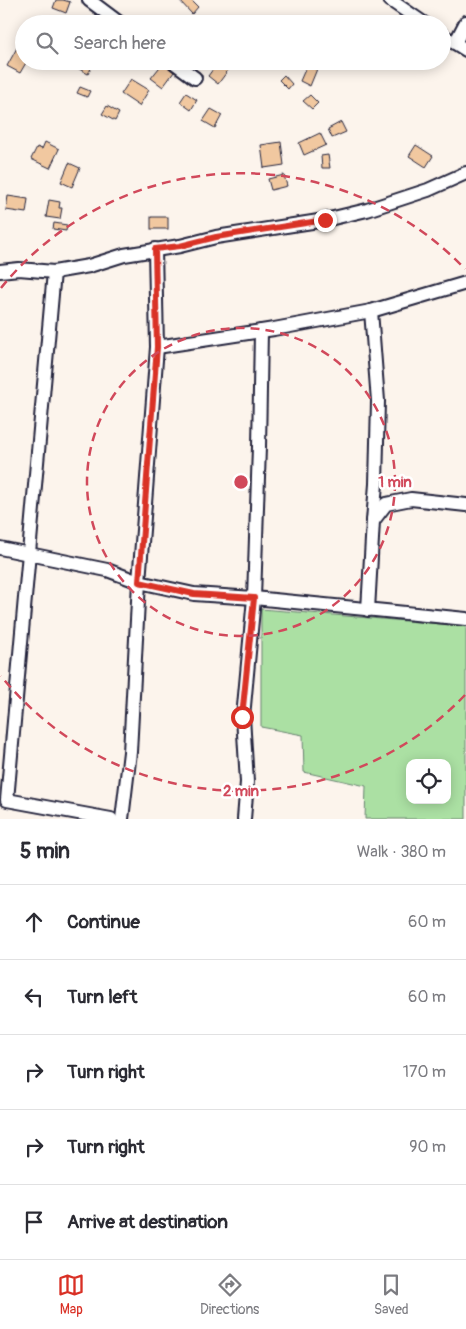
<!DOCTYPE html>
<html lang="en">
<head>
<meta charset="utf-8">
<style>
  :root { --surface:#fff; --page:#f2f2f3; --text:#2b2b33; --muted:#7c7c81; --line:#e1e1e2; --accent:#d93025 }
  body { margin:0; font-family:Pangolin,sans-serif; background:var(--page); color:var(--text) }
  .controls { position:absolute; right:15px; bottom:15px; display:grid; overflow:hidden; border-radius:10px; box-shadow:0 2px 12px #0003 }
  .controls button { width:45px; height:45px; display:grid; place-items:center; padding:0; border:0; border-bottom:1px solid var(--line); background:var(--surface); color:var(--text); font:25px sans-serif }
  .stop { position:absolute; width:15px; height:15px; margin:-11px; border:4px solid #d93025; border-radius:50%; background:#fff }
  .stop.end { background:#d93025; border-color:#fff; box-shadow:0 1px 5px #0008 }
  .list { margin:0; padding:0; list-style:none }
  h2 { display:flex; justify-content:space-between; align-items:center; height:65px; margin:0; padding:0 20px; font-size:21px }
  h2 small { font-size:16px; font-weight:400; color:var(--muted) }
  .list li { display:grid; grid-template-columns:32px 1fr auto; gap:15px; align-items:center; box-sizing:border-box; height:75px; padding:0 20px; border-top:1px solid var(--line) }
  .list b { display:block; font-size:19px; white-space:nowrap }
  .list em { font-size:16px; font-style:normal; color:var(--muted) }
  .icon { flex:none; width:28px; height:28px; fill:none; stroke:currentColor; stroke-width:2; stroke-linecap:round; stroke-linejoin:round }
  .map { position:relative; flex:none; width:466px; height:819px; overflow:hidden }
  .search { position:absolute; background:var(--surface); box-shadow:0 2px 12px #0003; left:15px; right:15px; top:15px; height:55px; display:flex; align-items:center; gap:12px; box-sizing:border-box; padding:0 18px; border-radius:28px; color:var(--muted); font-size:19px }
  .sheet { height:440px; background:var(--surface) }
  nav { display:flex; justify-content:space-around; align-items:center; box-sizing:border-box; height:70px; border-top:1px solid var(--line); background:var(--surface); font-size:14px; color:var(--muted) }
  nav a { display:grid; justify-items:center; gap:2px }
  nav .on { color:var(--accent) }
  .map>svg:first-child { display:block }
</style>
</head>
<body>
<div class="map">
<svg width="466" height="819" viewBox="0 0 466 819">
  <rect width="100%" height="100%" fill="#fcf4ec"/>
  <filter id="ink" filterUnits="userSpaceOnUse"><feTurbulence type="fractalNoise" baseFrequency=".02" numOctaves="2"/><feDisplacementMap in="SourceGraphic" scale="10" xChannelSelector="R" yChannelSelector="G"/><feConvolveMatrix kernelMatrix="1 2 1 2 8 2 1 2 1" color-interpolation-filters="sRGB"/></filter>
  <g filter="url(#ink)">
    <path fill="#abe0a3" stroke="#66816f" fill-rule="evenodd" d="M261,609L466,626V819H365L366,786L304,772L303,735L261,727ZM410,763H447V800H410Z"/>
    <g fill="#f1c8a0" stroke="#22223b">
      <polygon points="56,0 63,0 70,2 66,13 53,8"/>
      <polygon points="179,0 191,0 198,7 192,14"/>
      <polygon points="18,46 24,49 24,61 27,61 20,73 7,66"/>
      <polygon points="77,61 95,61 88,74 74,66"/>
      <polygon points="219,61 228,61 232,65 218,84 208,76"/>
      <polygon points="323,61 336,61 338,63 332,69"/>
      <polygon points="163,63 174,72 163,87 151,78"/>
      <polygon points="307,65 317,69 310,86 300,81"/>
      <polygon points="284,75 292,84 288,89 279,80"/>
      <polygon points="131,79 149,90 139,106 121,94"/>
      <polygon points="80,87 90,91 87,97 77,93"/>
      <polygon points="186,93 197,100 191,110 180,102"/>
      <polygon points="310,95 318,103 312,109 303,101"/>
      <polygon points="107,106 119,113 115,121 102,114"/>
      <polygon points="211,109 222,115 215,128 203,121"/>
      <polygon points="341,122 346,132 332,138 328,129"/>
      <polygon points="320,133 326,145 304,155 299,143"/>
      <polygon points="45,142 59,149 50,168 31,159 37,147 42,149"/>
      <polygon points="281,142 284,165 264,168 261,145"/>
      <polygon points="416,145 433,156 426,167 409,156"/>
      <polygon points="328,155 330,168 322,168 321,156"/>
      <polygon points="69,163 80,168 72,187 61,182"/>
      <polygon points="284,175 287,186 271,190 268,179"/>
      <polygon points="8,196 28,199 26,213 6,210"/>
      <polygon points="49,200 60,202 59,208 62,208 60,219 46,217"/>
      <rect x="151" y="217" width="17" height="12"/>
      <polygon points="54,223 67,225 66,231 53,229"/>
    </g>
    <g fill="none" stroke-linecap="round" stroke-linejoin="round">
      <defs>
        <g id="minor">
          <polyline points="89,0 121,24"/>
          <polyline points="390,0 425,24"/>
          <polyline points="442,35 466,50"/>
          <polyline points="455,43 466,22"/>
          <polyline points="172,61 195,78"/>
          <polyline points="0,271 19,269 54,272 89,266 124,255 180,246 216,237 325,220 367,210 428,190 466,173"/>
          <polyline points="54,272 7,800 111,819"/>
          <polyline points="371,311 378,401 376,484 373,521"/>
          <polyline points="157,347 274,329 371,311 466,283"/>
          <polyline points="0,548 107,570 139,582 194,594 254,598 466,619"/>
          <polyline points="368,610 373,521 386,504 411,499 466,505"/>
          <polyline points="122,819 130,752 139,582 157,347 155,249"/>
          <polyline points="244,819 247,782 243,717 254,598 259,447 261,331"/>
        </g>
      </defs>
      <use href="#minor" stroke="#22223b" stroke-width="16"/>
      <use href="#minor" stroke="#fff" stroke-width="12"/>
    </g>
  </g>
  <g fill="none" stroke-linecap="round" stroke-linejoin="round" filter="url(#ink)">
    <polyline stroke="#d93025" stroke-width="6" points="242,717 254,598 194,594 139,582 157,347 155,249 180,246 216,237 325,220"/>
  </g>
  <g fill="none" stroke="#d1495b" stroke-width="2.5" stroke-dasharray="9 6">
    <circle cx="241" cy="482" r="154"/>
    <path d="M465 695A309 309 0 0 1 1 676M1 288A309 309 0 0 1 465 269"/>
  </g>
  <circle cx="241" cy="482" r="8" fill="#d1495b" stroke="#fff" stroke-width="2.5"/>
  <g font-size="15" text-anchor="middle" font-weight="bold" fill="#d1495b" stroke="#fff" stroke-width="5" stroke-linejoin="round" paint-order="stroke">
    <text x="395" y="487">1 min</text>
    <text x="241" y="796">2 min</text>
  </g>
</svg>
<div class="controls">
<button><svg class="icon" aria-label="locate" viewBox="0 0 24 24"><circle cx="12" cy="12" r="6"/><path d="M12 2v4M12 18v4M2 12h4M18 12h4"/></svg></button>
</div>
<div class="stop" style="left:242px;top:717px"></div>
<div class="stop end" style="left:325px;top:220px"></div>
<div class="search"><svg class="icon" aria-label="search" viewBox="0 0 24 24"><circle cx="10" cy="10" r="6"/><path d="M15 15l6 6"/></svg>Search here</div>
</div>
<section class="sheet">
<h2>5 min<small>Walk · 380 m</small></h2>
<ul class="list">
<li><svg class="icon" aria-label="ahead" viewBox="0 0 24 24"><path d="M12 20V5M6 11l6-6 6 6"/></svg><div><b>Continue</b></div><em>60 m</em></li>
<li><svg class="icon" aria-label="left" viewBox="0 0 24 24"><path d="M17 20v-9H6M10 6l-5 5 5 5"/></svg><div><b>Turn left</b></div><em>60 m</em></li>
<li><svg class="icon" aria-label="right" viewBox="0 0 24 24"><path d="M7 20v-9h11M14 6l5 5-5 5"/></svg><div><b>Turn right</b></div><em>170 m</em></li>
<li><svg class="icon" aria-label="right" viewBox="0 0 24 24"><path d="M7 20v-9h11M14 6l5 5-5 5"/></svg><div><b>Turn right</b></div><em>90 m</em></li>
<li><svg class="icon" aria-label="arrive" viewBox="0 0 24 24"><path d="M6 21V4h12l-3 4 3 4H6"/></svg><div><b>Arrive at destination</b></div></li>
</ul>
</section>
<nav>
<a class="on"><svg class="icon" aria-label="map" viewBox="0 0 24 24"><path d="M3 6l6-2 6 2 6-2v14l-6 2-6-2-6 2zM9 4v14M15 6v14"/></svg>Map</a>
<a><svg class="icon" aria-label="directions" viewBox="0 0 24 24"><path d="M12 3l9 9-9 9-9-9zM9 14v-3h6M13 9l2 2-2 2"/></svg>Directions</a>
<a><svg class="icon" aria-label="saved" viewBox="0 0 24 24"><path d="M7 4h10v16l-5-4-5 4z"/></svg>Saved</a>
</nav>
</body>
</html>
